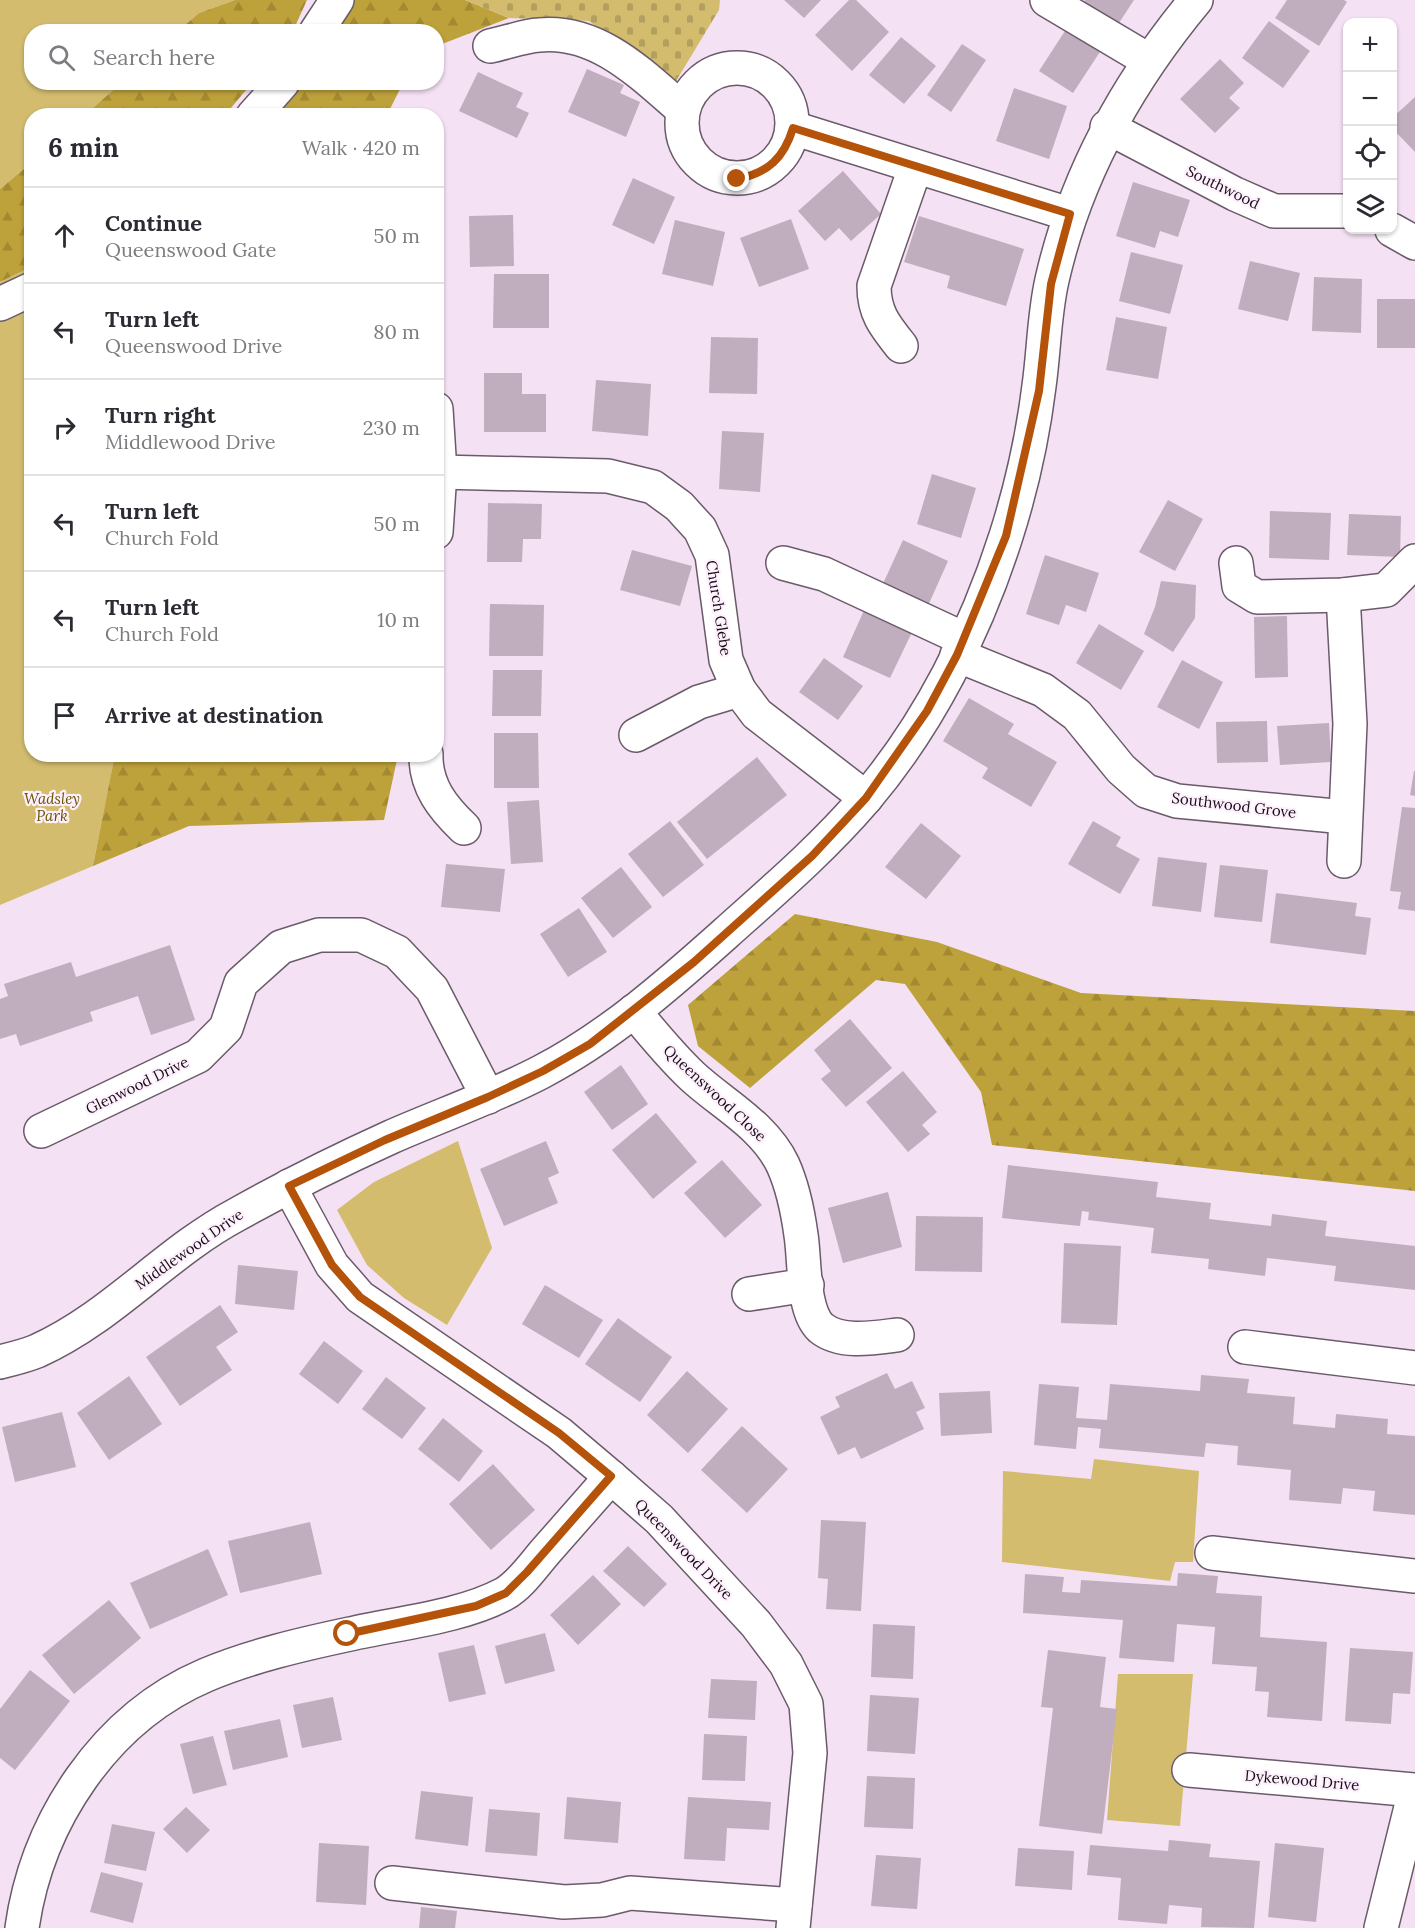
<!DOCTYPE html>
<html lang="en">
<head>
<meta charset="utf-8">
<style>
  :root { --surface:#fff; --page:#f2f2f3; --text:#2b2b33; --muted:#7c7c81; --line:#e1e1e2 }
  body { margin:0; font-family:Lora,serif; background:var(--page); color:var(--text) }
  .controls { position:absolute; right:18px; top:18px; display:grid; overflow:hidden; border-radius:12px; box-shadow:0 2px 4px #0004 }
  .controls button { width:54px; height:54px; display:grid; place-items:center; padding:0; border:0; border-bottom:2px solid var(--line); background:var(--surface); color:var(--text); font:30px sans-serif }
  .stop { position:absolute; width:18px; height:18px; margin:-14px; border:4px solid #b45309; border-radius:50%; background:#fff }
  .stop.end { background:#b45309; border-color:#fff; box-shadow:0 2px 6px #0008 }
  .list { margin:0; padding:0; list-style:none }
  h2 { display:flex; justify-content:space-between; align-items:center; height:78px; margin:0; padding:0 24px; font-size:26px }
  h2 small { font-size:20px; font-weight:400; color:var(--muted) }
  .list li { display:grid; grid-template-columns:39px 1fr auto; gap:18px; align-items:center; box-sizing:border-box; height:96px; padding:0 24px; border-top:2px solid var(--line) }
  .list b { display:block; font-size:22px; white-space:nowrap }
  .list p { margin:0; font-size:20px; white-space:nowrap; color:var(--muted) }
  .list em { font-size:20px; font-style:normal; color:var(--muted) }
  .icon { flex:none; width:33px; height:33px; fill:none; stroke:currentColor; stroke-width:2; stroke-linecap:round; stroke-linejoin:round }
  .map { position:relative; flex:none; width:1415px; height:1928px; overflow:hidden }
  .search { position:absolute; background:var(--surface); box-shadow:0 2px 4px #0004; left:24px; top:24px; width:420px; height:66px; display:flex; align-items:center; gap:15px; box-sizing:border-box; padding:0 21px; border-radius:24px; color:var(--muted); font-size:22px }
  .panel { position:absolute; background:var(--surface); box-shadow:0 2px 4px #0004; left:24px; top:108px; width:420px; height:654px; border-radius:24px }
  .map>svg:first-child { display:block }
</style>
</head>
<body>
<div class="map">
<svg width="1415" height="1928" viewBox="0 0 1415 1928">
  <defs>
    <pattern id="forest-firs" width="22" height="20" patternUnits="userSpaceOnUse" patternTransform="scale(1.5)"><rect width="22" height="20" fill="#bda13a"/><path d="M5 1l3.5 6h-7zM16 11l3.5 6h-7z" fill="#a28932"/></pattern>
    <pattern id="cemetery-stones" width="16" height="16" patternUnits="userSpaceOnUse" patternTransform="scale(1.5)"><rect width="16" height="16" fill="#d3bc6e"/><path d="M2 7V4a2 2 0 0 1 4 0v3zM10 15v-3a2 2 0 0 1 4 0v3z" fill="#b4a05e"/></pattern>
  </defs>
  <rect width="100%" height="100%" fill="#f4e1f3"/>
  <g fill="#d3bc6e">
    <polygon points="0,0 235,0 199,13 178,31 32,32 32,82 121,83 85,115 32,116 31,163 0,189"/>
    <polygon points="31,267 32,754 115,755 93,866 0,905 0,282"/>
    <polygon points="458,1141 492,1248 447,1325 404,1298 367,1265 337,1210 374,1182"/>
    <polygon points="1094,1459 1199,1471 1193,1562 1175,1562 1170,1581 1002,1562 1003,1471 1091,1479"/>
    <polygon points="1118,1674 1193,1674 1180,1826 1107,1820"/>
  </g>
  <g fill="url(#forest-firs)">
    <polygon points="235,0 307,0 293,31 178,31 199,13"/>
    <polygon points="352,0 465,0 509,18 437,46 436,32 335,32"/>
    <polygon points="121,83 121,82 252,83 225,115 85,115"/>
    <polygon points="304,83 403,83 387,115 274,116"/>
    <polygon points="31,163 31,267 0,282 0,189"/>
    <polygon points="115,754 398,754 398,755 384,820 189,826 93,866"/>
    <polygon points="795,914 937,942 1081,993 1415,1011 1415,1191 992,1145 981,1092 905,984 876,980 750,1088 698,1046 688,1005"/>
  </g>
  <polygon fill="url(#cemetery-stones)" points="465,0 720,0 719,10 673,86 589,21 509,18"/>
  <g fill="#c0aebf">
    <polygon points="784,0 821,0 804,18"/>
    <polygon points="849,0 856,0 889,32 852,71 815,35"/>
    <polygon points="1085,0 1134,0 1073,93 1039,71"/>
    <polygon points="1287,0 1344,0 1347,2 1319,46 1275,18"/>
    <polygon points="1269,21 1310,51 1283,88 1242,58"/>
    <polygon points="901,37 936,66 904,104 869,75"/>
    <polygon points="962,44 986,60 951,112 927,95"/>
    <polygon points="1220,59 1244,83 1229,98 1240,108 1215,133 1180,99"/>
    <polygon points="587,69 624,85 620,93 640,102 626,137 568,112"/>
    <polygon points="478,72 523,93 516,107 529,113 517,138 459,111"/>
    <polygon points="1014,88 1067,106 1049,159 996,141"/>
    <polygon points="1415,97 1415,152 1392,128 1392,118"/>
    <polygon points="843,171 881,214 851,241 839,228 825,241 798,211"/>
    <polygon points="633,178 675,197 654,244 612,225"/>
    <polygon points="1133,182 1190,200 1178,237 1160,231 1155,248 1116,236"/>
    <polygon points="513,215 514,266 470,267 469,216"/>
    <polygon points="919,216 1024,249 1006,306 947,288 950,276 904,262"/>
    <polygon points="791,219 809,269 759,287 740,238"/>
    <polygon points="675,220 725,232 713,286 662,274"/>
    <polygon points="1131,252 1183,265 1170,314 1119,301"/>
    <polygon points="1250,261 1300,273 1288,321 1238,309"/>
    <polygon points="494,274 549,274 549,328 493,328"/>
    <polygon points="1314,277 1362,279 1361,333 1312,331"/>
    <rect x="1377" y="299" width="38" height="49"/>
    <polygon points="1116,317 1167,327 1158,379 1106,370"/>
    <polygon points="711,337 758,338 757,394 709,393"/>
    <polygon points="484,373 522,373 522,394 546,394 546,432 484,432"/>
    <polygon points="596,380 651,384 648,436 592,431"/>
    <polygon points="722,431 764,433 760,492 719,489"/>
    <polygon points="932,474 976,488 961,538 917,524"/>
    <polygon points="1168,500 1203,519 1175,571 1139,552"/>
    <polygon points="488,503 542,504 541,539 523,539 522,562 487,562"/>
    <polygon points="1270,511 1331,513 1329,560 1269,558"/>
    <polygon points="1349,514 1401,516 1400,557 1347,555"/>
    <polygon points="903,540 948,561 927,608 881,588"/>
    <polygon points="632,550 692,566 680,606 620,590"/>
    <polygon points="1045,555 1099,573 1086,612 1066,605 1059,625 1026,614"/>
    <polygon points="1161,581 1196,585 1195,618 1173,652 1144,634 1155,607"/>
    <polygon points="490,604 544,605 543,656 489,656"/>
    <polygon points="866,606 914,628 890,678 843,657"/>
    <polygon points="1287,616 1288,677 1255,678 1254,617"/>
    <polygon points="1099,624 1144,651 1121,690 1076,663"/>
    <polygon points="824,658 863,686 838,720 799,692"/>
    <polygon points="1182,660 1223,682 1199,729 1157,707"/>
    <polygon points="493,670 542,670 541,716 492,716"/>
    <polygon points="969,698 1014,724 1008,734 1057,762 1031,807 982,778 988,768 943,741"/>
    <polygon points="1267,721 1268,762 1217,763 1216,722"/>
    <polygon points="1329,723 1331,762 1280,765 1277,726"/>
    <polygon points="494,733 538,733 539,788 494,788"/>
    <polygon points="757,757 787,795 707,859 677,822"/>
    <polygon points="1414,771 1415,771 1415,796 1410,795"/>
    <polygon points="539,800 543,862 511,864 507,802"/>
    <polygon points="1402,807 1415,808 1415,911 1398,909 1401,892 1390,891"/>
    <polygon points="670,821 704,865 663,897 628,854"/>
    <polygon points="1093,821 1121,837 1116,846 1140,859 1120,894 1068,864"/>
    <polygon points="921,823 961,856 926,899 885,867"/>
    <polygon points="1158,857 1207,863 1201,912 1152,906"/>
    <polygon points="446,864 505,869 500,912 441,907"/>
    <polygon points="1220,865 1268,870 1262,922 1214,917"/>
    <polygon points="621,867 652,907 613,938 581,898"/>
    <polygon points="1276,893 1357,903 1355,916 1371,918 1366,955 1270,943"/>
    <polygon points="579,908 607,952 568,977 540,934"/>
    <polygon points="170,945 195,1020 151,1035 138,996 90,1012 93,1021 20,1046 16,1034 0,1039 0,999 8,996 4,984 71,962 76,977"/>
    <polygon points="850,1019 892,1068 846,1107 821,1079 831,1071 814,1050"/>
    <polygon points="621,1065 648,1104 612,1130 584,1092"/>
    <polygon points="903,1071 937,1112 922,1125 930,1134 908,1152 866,1102"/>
    <polygon points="656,1113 697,1162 653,1199 612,1150"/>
    <polygon points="546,1141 559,1173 548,1178 558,1203 504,1226 480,1169"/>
    <polygon points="722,1160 762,1205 725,1238 684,1193"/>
    <polygon points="1008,1165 1158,1182 1156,1197 1211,1203 1209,1219 1271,1226 1272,1214 1327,1221 1325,1236 1415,1246 1415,1290 1334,1281 1336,1266 1267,1258 1265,1276 1208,1269 1209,1259 1151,1253 1154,1228 1088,1220 1089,1212 1082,1211 1080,1226 1002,1218"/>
    <polygon points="888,1192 902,1247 843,1263 828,1208"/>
    <polygon points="916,1216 983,1217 982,1272 915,1271"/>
    <polygon points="1064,1243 1121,1246 1117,1325 1061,1323"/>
    <polygon points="238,1265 298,1271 294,1310 235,1304"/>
    <polygon points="545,1285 603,1320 579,1358 522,1324"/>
    <polygon points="220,1305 238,1332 216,1347 232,1370 180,1406 146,1357"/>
    <polygon points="618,1318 672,1357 640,1402 585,1364"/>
    <polygon points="324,1341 363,1371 338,1404 299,1374"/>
    <polygon points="687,1371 728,1409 688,1453 647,1415"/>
    <polygon points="887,1373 895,1389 912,1381 925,1408 916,1412 924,1429 861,1459 855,1447 838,1455 820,1417 840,1407 835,1397"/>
    <polygon points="1201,1375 1249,1379 1247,1393 1295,1397 1293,1424 1335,1428 1336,1414 1388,1419 1387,1434 1415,1436 1415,1515 1373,1511 1375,1491 1343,1488 1341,1504 1289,1500 1291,1470 1237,1465 1238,1446 1206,1443 1204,1457 1099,1448 1101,1429 1078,1427 1076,1449 1034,1445 1039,1384 1079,1387 1076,1418 1107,1420 1110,1384 1200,1391"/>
    <polygon points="129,1376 162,1424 109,1460 77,1413"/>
    <polygon points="386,1377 426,1408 402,1439 362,1409"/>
    <polygon points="990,1391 992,1433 941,1436 939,1393"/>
    <polygon points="62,1412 76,1467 15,1482 2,1427"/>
    <polygon points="443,1418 483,1451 459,1482 418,1449"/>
    <polygon points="742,1426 788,1469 747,1513 701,1470"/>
    <polygon points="493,1464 535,1510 491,1550 449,1504"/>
    <polygon points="821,1520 866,1522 861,1611 826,1609 828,1579 818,1578"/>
    <polygon points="310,1522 322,1574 240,1593 228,1541"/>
    <polygon points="628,1546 667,1584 644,1607 603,1571"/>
    <polygon points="208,1549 228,1595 150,1629 130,1583"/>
    <polygon points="1178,1573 1218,1576 1216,1593 1262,1596 1260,1637 1327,1642 1322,1721 1267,1717 1269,1692 1255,1691 1257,1667 1212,1664 1215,1627 1177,1624 1174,1662 1119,1658 1123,1620 1023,1613 1025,1574 1064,1577 1062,1592 1080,1593 1081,1580 1177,1586"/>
    <polygon points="593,1575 621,1604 578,1645 550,1615"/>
    <polygon points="109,1600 141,1638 74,1694 42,1655"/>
    <polygon points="873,1624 915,1626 913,1679 871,1677"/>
    <polygon points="545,1633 555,1671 505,1684 495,1646"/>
    <polygon points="474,1645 486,1694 449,1702 438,1653"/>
    <polygon points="1350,1648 1413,1652 1410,1694 1393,1693 1391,1724 1345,1721"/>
    <polygon points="1048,1650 1106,1657 1100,1707 1117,1709 1102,1834 1039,1826 1053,1708 1041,1707"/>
    <polygon points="30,1670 70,1701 15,1770 0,1758 0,1709"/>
    <polygon points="711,1679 757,1681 755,1720 708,1718"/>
    <polygon points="870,1695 919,1698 915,1754 867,1751"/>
    <polygon points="333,1697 342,1740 302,1748 293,1705"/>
    <polygon points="280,1719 288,1757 233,1770 224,1731"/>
    <polygon points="704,1734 747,1736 745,1781 702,1780"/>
    <polygon points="213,1736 227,1785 193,1794 180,1744"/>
    <polygon points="867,1776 915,1778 913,1829 864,1827"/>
    <polygon points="421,1791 473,1797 468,1846 415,1839"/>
    <polygon points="567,1797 621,1802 618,1843 564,1839"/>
    <polygon points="688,1797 771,1802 769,1830 727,1828 725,1861 684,1859"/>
    <polygon points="186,1807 210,1830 187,1853 163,1829"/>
    <polygon points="489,1809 540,1813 537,1856 485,1852"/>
    <polygon points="112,1824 155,1832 146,1871 104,1863"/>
    <polygon points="1169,1840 1211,1844 1209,1857 1260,1861 1254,1928 1201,1927 1202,1908 1169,1905 1167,1924 1118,1920 1121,1878 1087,1875 1090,1845 1168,1851"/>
    <polygon points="319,1843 369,1846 366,1905 316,1902"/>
    <polygon points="1275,1843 1324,1848 1316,1922 1268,1917"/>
    <polygon points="1018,1848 1074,1851 1072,1890 1015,1886"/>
    <polygon points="876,1855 921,1858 917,1909 871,1906"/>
    <polygon points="101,1872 143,1883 133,1923 90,1912"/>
    <polygon points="421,1907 457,1911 455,1928 419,1928"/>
  </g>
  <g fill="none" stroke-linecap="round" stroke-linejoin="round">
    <defs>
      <g id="minor">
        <polyline points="1047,0 1148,60"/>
        <polyline points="316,32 337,0"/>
        <path d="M490,46C506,43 523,36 539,35C598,29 642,75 683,110"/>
        <circle cx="737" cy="123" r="55"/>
        <polyline points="253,116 283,82"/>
        <polyline points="1107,127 1235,194 1274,211 1348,211"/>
        <polyline points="793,128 1069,214"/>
        <polyline points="1392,230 1415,243"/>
        <polyline points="0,304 32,289"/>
        <path d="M901,346C885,326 874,313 874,286L915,168"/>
        <polyline points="436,409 440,472 436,532"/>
        <polyline points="440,472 608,476 653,487 679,506 700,529 712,555 726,660 739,690 757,714 866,798"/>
        <polyline points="783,563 824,574 964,639"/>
        <polyline points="1236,563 1239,586 1257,597 1343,595 1386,590 1415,561"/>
        <polyline points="1343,595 1350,724 1344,861"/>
        <polyline points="957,655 1043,690 1077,715 1121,769 1146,791 1177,801 1345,817"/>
        <polyline points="636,735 699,702 739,690"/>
        <path d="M426,754C425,786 443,808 464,828"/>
        <path d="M634,1011C652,1033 671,1056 692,1076C722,1104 764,1125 783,1165C792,1185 798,1213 801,1235C805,1259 802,1311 821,1328C841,1344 874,1338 897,1335"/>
        <polyline points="41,1131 198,1056 226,1028 241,983 281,947 319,935 361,935 397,952 432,989 488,1097"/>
        <polyline points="289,1186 332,1265 360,1297 559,1433 611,1477 659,1519 756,1624 786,1664 806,1704 810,1753 793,1928"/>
        <polyline points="749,1294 807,1285"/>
        <polyline points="1245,1347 1415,1368"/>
        <path d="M0,1362C12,1359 25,1356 37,1351C111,1318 165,1253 236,1215C286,1187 338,1161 391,1137C441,1115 493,1097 541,1072C610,1036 669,984 726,933C774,890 823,848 865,799C929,724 976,630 1006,536C1021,489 1033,435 1039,386C1044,351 1044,315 1052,280C1076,174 1127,83 1196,0"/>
        <polyline points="1212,1553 1415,1576"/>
        <polyline points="1189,1770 1415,1790"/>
        <polyline points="392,1883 564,1902 602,1900 630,1893 795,1905"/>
        <path d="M22,1928C37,1821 105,1718 206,1675C251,1656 303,1644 350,1634C398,1623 461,1617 504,1594C520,1585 533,1566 545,1552C567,1527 589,1502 611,1477"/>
        <polyline points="1381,1928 1415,1791"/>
      </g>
    </defs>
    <use href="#minor" stroke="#6b5b6a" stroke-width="36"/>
    <use href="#minor" stroke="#fff" stroke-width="33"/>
  </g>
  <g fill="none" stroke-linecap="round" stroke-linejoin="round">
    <path stroke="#b45309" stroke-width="8" d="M347,1634L476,1606L506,1593L527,1572L611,1476L559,1433L360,1297L332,1265L289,1186L385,1140L488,1097L543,1071L590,1044L694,962L812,856L866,798L927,711L957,655L1006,536L1039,391L1051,284L1070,214L793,128C784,158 768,173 737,179"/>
  </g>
  <g text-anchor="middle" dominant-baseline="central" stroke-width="4.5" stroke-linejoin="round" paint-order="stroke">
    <g font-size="15" fill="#160f15" stroke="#fff0fe">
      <text transform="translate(1223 187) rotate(26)">Southwood</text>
      <text transform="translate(719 608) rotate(81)">Church Glebe</text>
      <text transform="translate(1234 805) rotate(7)">Southwood Grove</text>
      <text transform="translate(137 1085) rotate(-26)">Glenwood Drive</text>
      <text transform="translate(715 1093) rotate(43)">Queenswood Close</text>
      <text transform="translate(189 1249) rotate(-35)">Middlewood Drive</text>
      <text transform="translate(684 1549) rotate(46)">Queenswood Drive</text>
      <text transform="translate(1302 1780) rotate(5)">Dykewood Drive</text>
    </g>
    <g font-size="15" font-style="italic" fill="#665300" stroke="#fff0fe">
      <text x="52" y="798">Wadsley<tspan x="52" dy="17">Park</tspan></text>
    </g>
  </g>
</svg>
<div class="controls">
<button>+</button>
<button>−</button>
<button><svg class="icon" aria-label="locate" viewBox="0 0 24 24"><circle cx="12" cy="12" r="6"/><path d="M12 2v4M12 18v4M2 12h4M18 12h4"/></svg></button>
<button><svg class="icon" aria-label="layers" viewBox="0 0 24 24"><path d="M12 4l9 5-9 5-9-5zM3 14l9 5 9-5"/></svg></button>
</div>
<div class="stop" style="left:347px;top:1634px"></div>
<div class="stop end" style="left:737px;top:179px"></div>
<div class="search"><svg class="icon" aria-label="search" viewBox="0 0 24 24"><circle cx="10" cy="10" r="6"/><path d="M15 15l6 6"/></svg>Search here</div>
<section class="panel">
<h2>6 min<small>Walk · 420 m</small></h2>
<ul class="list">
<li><svg class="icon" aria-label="ahead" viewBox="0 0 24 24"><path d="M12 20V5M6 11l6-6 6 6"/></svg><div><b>Continue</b><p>Queenswood Gate</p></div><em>50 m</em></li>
<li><svg class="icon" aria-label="left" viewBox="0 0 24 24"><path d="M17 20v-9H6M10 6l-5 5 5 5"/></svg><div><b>Turn left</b><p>Queenswood Drive</p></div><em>80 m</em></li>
<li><svg class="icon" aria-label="right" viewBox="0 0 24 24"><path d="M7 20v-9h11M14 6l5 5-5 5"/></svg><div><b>Turn right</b><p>Middlewood Drive</p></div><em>230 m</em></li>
<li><svg class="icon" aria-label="left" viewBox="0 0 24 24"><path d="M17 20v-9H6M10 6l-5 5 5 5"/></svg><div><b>Turn left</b><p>Church Fold</p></div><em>50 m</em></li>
<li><svg class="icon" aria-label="left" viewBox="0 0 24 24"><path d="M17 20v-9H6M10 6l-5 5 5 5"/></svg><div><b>Turn left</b><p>Church Fold</p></div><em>10 m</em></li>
<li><svg class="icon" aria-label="arrive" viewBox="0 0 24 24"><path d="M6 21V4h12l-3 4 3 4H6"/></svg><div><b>Arrive at destination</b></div></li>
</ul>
</section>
</div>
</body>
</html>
